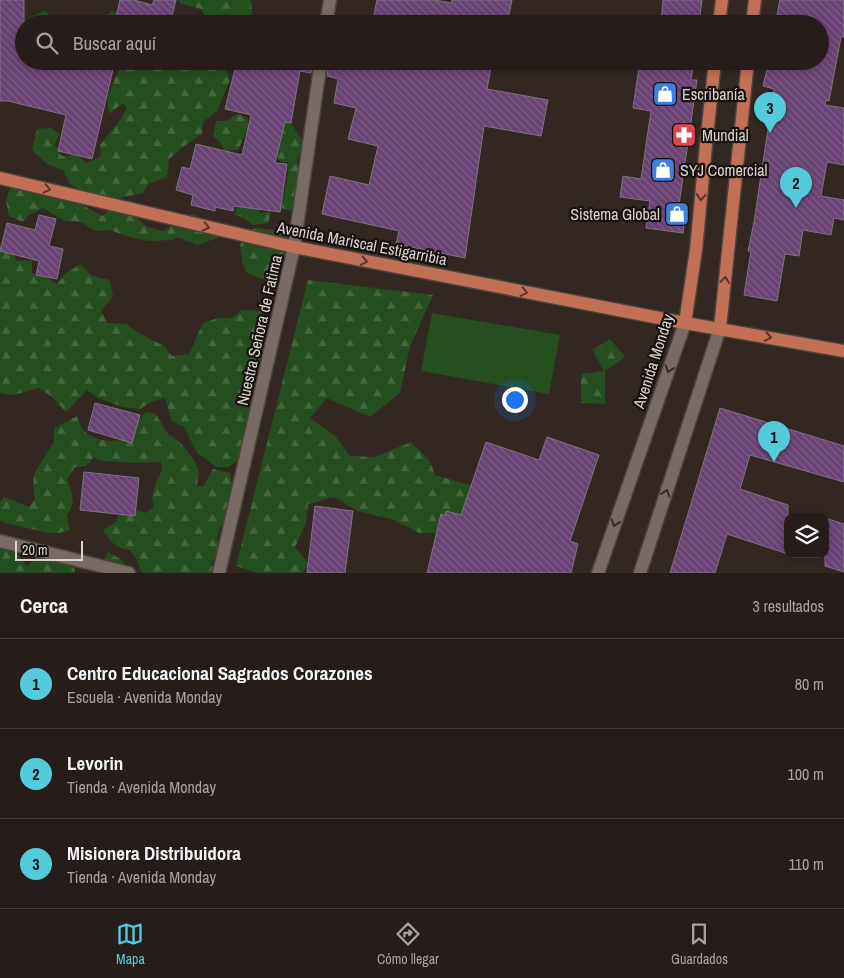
<!DOCTYPE html>
<html lang="es">
<head>
<meta charset="utf-8">
<style>
  :root { --surface:#261d1a; --page:#322a27; --text:#f1f3f6; --muted:#a4a2a2; --line:#423b39; --accent:#53cbdb }
  body { margin:0; font-family:"Archivo Narrow",sans-serif; background:var(--page); color:var(--text) }
  .controls { position:absolute; right:15px; bottom:15px; display:grid; overflow:hidden; border-radius:10px; box-shadow:0 2px 8px #0003 }
  .controls button { width:45px; height:45px; display:grid; place-items:center; padding:0; border:0; border-bottom:1px solid var(--line); background:var(--surface); color:var(--text); font:25px sans-serif }
  .scale { position:absolute; left:15px; bottom:12px; width:68px; box-sizing:border-box; padding-left:5px; border:2px solid #dad3cf; border-top:0; font-size:14px; line-height:18px; white-space:nowrap; color:#dad3cf; -webkit-text-stroke:4px #17110f; paint-order:stroke }
  .you { position:absolute; left:514px; top:399px; width:18px; height:18px; margin:-12px; border:4px solid #fff; border-radius:50%; background:#1a73e8; box-shadow:0 0 0 8px #1a73e833 }
  .badge { display:grid; place-items:center; width:32px; height:32px; border-radius:50%; background:var(--accent); color:#111; font-size:16px; font-weight:700 }
  .pin { position:absolute; translate:-50% -41px; filter:drop-shadow(0 1px 2px #0008) }
  .pin::after { content:''; position:absolute; top:26px; width:18px; height:15px; background:inherit; clip-path:polygon(0 0,100% 0,50% 100%) }
  .list { margin:0; padding:0; list-style:none }
  h2 { display:flex; justify-content:space-between; align-items:center; height:65px; margin:0; padding:0 20px; font-size:21px }
  h2 small { font-size:16px; font-weight:400; color:var(--muted) }
  .list li { display:grid; grid-template-columns:32px 1fr auto; gap:15px; align-items:center; box-sizing:border-box; height:90px; padding:0 20px; border-top:1px solid var(--line) }
  .list b { display:block; font-size:19px; white-space:nowrap }
  .list p { margin:0; font-size:16px; white-space:nowrap; color:var(--muted) }
  .list em { font-size:16px; font-style:normal; color:var(--muted) }
  .icon { flex:none; width:28px; height:28px; fill:none; stroke:currentColor; stroke-width:2; stroke-linecap:round; stroke-linejoin:round }
  .map { position:relative; flex:none; width:844px; height:573px; overflow:hidden }
  .search { position:absolute; background:var(--surface); box-shadow:0 2px 8px #0003; left:15px; right:15px; top:15px; height:55px; display:flex; align-items:center; gap:12px; box-sizing:border-box; padding:0 18px; border-radius:28px; color:var(--muted); font-size:19px }
  .sheet { height:335px; background:var(--surface) }
  nav { display:flex; justify-content:space-around; align-items:center; box-sizing:border-box; height:70px; border-top:1px solid var(--line); background:var(--surface); font-size:14px; color:var(--muted) }
  nav a { display:grid; justify-items:center; gap:2px }
  nav .on { color:var(--accent) }
  .map>svg:first-child { display:block }
</style>
</head>
<body>
<div class="map">
<svg width="844" height="573" viewBox="0 0 844 573">
  <defs>
    <pattern id="forest-firs" width="22" height="20" patternUnits="userSpaceOnUse" patternTransform="scale(1.25)"><rect width="22" height="20" fill="#254e1e"/><path d="M5 1l3.5 6h-7zM16 11l3.5 6h-7z" fill="#44673e"/></pattern>
    <pattern id="building-back-hatch" width="6" height="6" patternUnits="userSpaceOnUse" patternTransform="scale(1.25)"><rect width="6" height="6" fill="#694274"/><path d="M-1 5l2 2M0 0l6 6M5-1l2 2" fill="none" stroke="#7e5c87"/></pattern>
  </defs>
  <rect width="100%" height="100%" fill="#332722"/>
  <g fill="url(#forest-firs)">
    <polygon points="179,0 251,0 252,13 248,24 211,24 201,9 179,3"/>
    <polygon points="44,11 60,22 73,19 82,24 24,24 17,25 30,17"/>
    <polygon points="111,11 117,12 123,22 137,22 138,24 102,24"/>
    <polygon points="115,61 146,61 146,62 183,66 194,61 219,61 224,64 230,80 217,111 203,122 202,134 184,146 169,159 167,177 148,184 143,193 119,198 87,194 70,184 63,170 47,164 32,150 37,129 51,128 59,134 55,145 62,156 76,155 87,163 101,156 100,145 119,122 127,108 123,103 109,114 107,98 120,67"/>
    <polygon points="283,112 301,138 303,147 297,160 299,178 295,203 291,211 281,208 287,181 288,162 281,162 273,152"/>
    <polygon points="238,114 248,118 248,128 238,150 225,151 220,142 213,136 216,121 226,121"/>
    <polygon points="11,185 72,198 89,209 103,216 112,207 131,212 147,227 163,231 177,222 195,214 223,236 197,245 177,237 172,240 148,241 129,237 110,230 96,231 81,222 65,221 43,208 29,215 23,222 9,216 6,201"/>
    <polygon points="252,203 261,213 271,211 268,223 253,225 242,217 234,215 238,206"/>
    <polygon points="257,228 273,230 285,233 294,247 290,266 275,270 268,281 247,273 243,265 240,245 248,230"/>
    <polygon points="12,245 16,261 32,260 32,273 46,277 57,284 65,274 80,264 92,276 110,280 113,296 101,311 107,323 126,324 137,332 164,346 172,356 189,354 203,323 218,318 232,318 242,310 262,311 265,336 270,354 266,372 251,383 251,394 254,401 247,452 229,467 216,467 196,451 184,427 172,421 165,398 151,402 140,409 123,407 98,398 87,390 66,412 51,396 39,388 13,395 0,393 0,246"/>
    <polygon points="308,280 433,295 410,346 400,393 370,417 327,398 310,418 335,436 350,456 375,457 411,442 430,461 435,475 466,484 520,496 446,533 419,533 392,519 358,511 334,497 308,504 306,523 295,547 309,564 302,573 258,573 236,566"/>
    <polygon points="610,339 625,357 605,371 605,404 581,403 581,374 604,371 592,350"/>
    <path d="M146,412L155,413L168,434L180,442L194,460L199,472L197,485L203,487L213,469L230,473L233,490L227,517L220,527L217,540L221,546L211,564L213,568L211,573H144L141,571L136,558L130,550C114,548 112,542 103,530L116,522L119,514L131,509L146,513L154,507L152,497L156,481L162,471L161,462L137,463L101,461L94,457L86,466L75,467L67,479L71,491L73,503L67,516L70,530L58,533H49L5,523L0,520V502L4,497L29,507L35,499L33,484L34,474L45,456L54,442V428L77,416C79,421 80,427 84,431C95,441 108,442 122,440L134,425Z"/>
    <path d="M0,542C12,545 20,557 27,566L42,553L66,558L75,570V573H0Z"/>
    <polygon points="108,552 122,560 131,573 101,573 101,567"/>
  </g>
  <polygon fill="#254e1e" points="432,313 560,335 549,394 421,371"/>
  <g fill="url(#building-back-hatch)" stroke="#7d7580">
    <polygon points="0,0 24,0 24,61 115,61 92,159 58,151 66,115 8,101 0,101"/>
    <polygon points="120,0 134,0 152,5 154,0 176,0 170,24 144,24 116,17"/>
    <polygon points="377,0 435,0 451,3 452,0 512,0 507,24 372,24"/>
    <polygon points="663,0 702,0 699,24 661,24"/>
    <polygon points="780,0 844,0 844,37 841,37 829,101 826,100 825,105 844,108 844,165 827,162 821,196 844,200 844,220 834,218 831,235 803,230 799,256 785,254 777,301 744,295 751,251 748,251 754,222 774,89 763,86 769,61 820,61 820,24 775,24"/>
    <polygon points="237,61 313,61 311,73 300,71 291,123 285,122 275,163 287,164 280,212 234,206 233,211 215,207 215,211 191,205 193,195 176,190 182,167 190,169 196,144 242,155 251,115 225,109"/>
    <polygon points="329,61 492,61 487,89 548,100 541,136 484,126 465,258 396,244 399,231 322,214 330,176 369,185 378,146 348,139 356,108 334,103 338,79 327,76"/>
    <polygon points="640,61 694,61 691,80 697,80 679,205 686,206 683,233 646,228 650,201 620,197 623,176 641,179 651,111 633,108"/>
    <polygon points="39,215 56,219 49,246 63,249 57,279 36,275 39,261 0,251 7,223 35,230"/>
    <polygon points="95,403 140,415 132,443 88,430"/>
    <polygon points="720,408 844,446 844,482 750,455 740,489 788,505 788,554 727,534 715,573 670,573"/>
    <polygon points="547,437 599,455 570,541 578,544 571,573 427,573 441,514 445,516 446,511 461,515 486,442 539,460"/>
    <polygon points="84,472 139,478 135,516 80,510"/>
    <polygon points="315,506 353,511 345,573 307,573"/>
    <polygon points="825,518 844,524 844,572 825,566"/>
  </g>
  <g fill="none" stroke-linecap="round" stroke-linejoin="round">
    <defs>
      <g id="minor">
        <polyline points="326,24 330,0"/>
        <polyline points="0,541 129,573"/>
        <polyline points="219,573 294,247 321,61"/>
        <polyline points="598,573 685,323"/>
        <polyline points="640,573 720,328"/>
      </g>
      <g id="major">
        <polyline points="719,24 722,0"/>
        <polyline points="752,24 755,0"/>
        <polyline points="0,178 294,247 685,323 844,351"/>
        <polyline points="685,323 696,250 706,145 715,61"/>
        <polyline points="720,328 748,61"/>
      </g>
    </defs>
    <use href="#minor" stroke="#4c433e" stroke-width="15"/>
    <use href="#major" stroke="#4c433e" stroke-width="15"/>
    <use href="#minor" stroke="#786a64" stroke-width="12"/>
    <use href="#major" stroke="#c17055" stroke-width="12"/>
  </g>
  <defs><path id="oneway-chevron" d="M-2-3.5L2.5 0L-2 3.5" fill="none" stroke-width="1.6" stroke-linecap="round" stroke-linejoin="round" transform="scale(1.25)"/></defs>
  <g stroke="#5b372b">
    <use href="#oneway-chevron" transform="translate(47 189) rotate(13)"/>
    <use href="#oneway-chevron" transform="translate(701 197) rotate(95)"/>
    <use href="#oneway-chevron" transform="translate(206 227) rotate(13)"/>
    <use href="#oneway-chevron" transform="translate(364 261) rotate(11)"/>
    <use href="#oneway-chevron" transform="translate(725 280) rotate(-84)"/>
    <use href="#oneway-chevron" transform="translate(524 292) rotate(11)"/>
    <use href="#oneway-chevron" transform="translate(768 337) rotate(10)"/>
  </g>
  <g stroke="#342c29">
    <use href="#oneway-chevron" transform="translate(669 369) rotate(109)"/>
    <use href="#oneway-chevron" transform="translate(666 493) rotate(-72)"/>
    <use href="#oneway-chevron" transform="translate(615 523) rotate(109)"/>
  </g>
  <defs>
    <symbol id="shop-square" viewBox="-11 -11 22 22"><rect x="-9" y="-9" width="18" height="18" rx="4" fill="#3f7fe0" stroke="#17110f"/><path d="M-5-2.5h2.3a2.7 3.5 0 0 1 5.4 0H5L5.5 6h-11ZM-1.5-2.5h3a1.5 2.3 0 0 0-3 0Z" fill="#fff"/></symbol>
    <symbol id="pharmacy-square" viewBox="-11 -11 22 22"><rect x="-9" y="-9" width="18" height="18" rx="4" fill="#e0444e" stroke="#17110f"/><path d="M-2-6h4v4h4v4h-4v4h-4v-4h-4v-4h4Z" fill="#fff"/></symbol>
  </defs>
  <g fill-rule="evenodd">
    <use href="#shop-square" x="651" y="80" width="28" height="28"/>
    <use href="#pharmacy-square" x="670" y="121" width="28" height="28"/>
    <use href="#shop-square" x="649" y="156" width="28" height="28"/>
    <use href="#shop-square" x="663" y="200" width="28" height="28"/>
  </g>
  <g text-anchor="middle" dominant-baseline="central" stroke-width="4.5" stroke-linejoin="round" paint-order="stroke">
    <g font-size="16" fill="#dad3cf" stroke="#17110f" text-anchor="start">
      <text x="682" y="94">Escribanía</text>
      <text x="702" y="135">Mundial</text>
      <text x="680" y="170">SYJ Comercial</text>
      <text x="660" y="214" text-anchor="end">Sistema Global</text>
    </g>
    <g font-size="16" fill="#dad3cf" stroke="#17110f">
      <text transform="translate(362 243) rotate(11)">Avenida Mariscal Estigarribia</text>
      <text transform="translate(259 330) rotate(-77)">Nuestra Señora de Fatima</text>
      <text transform="translate(653 361) rotate(-72)">Avenida Monday</text>
    </g>
  </g>
</svg>
<div class="controls">
<button><svg class="icon" aria-label="layers" viewBox="0 0 24 24"><path d="M12 4l9 5-9 5-9-5zM3 14l9 5 9-5"/></svg></button>
</div>
<div class="scale">20 m</div>
<div class="you"></div>
<div class="pin badge" style="left:774px;top:462px">1</div>
<div class="pin badge" style="left:796px;top:208px">2</div>
<div class="pin badge" style="left:770px;top:133px">3</div>
<div class="search"><svg class="icon" aria-label="search" viewBox="0 0 24 24"><circle cx="10" cy="10" r="6"/><path d="M15 15l6 6"/></svg>Buscar aquí</div>
</div>
<section class="sheet">
<h2>Cerca<small>3 resultados</small></h2>
<ul class="list">
<li><span class="badge">1</span><div><b>Centro Educacional Sagrados Corazones</b><p>Escuela · Avenida Monday</p></div><em>80 m</em></li>
<li><span class="badge">2</span><div><b>Levorin</b><p>Tienda · Avenida Monday</p></div><em>100 m</em></li>
<li><span class="badge">3</span><div><b>Misionera Distribuidora</b><p>Tienda · Avenida Monday</p></div><em>110 m</em></li>
</ul>
</section>
<nav>
<a class="on"><svg class="icon" aria-label="map" viewBox="0 0 24 24"><path d="M3 6l6-2 6 2 6-2v14l-6 2-6-2-6 2zM9 4v14M15 6v14"/></svg>Mapa</a>
<a><svg class="icon" aria-label="directions" viewBox="0 0 24 24"><path d="M12 3l9 9-9 9-9-9zM9 14v-3h6M13 9l2 2-2 2"/></svg>Cómo llegar</a>
<a><svg class="icon" aria-label="saved" viewBox="0 0 24 24"><path d="M7 4h10v16l-5-4-5 4z"/></svg>Guardados</a>
</nav>
</body>
</html>
